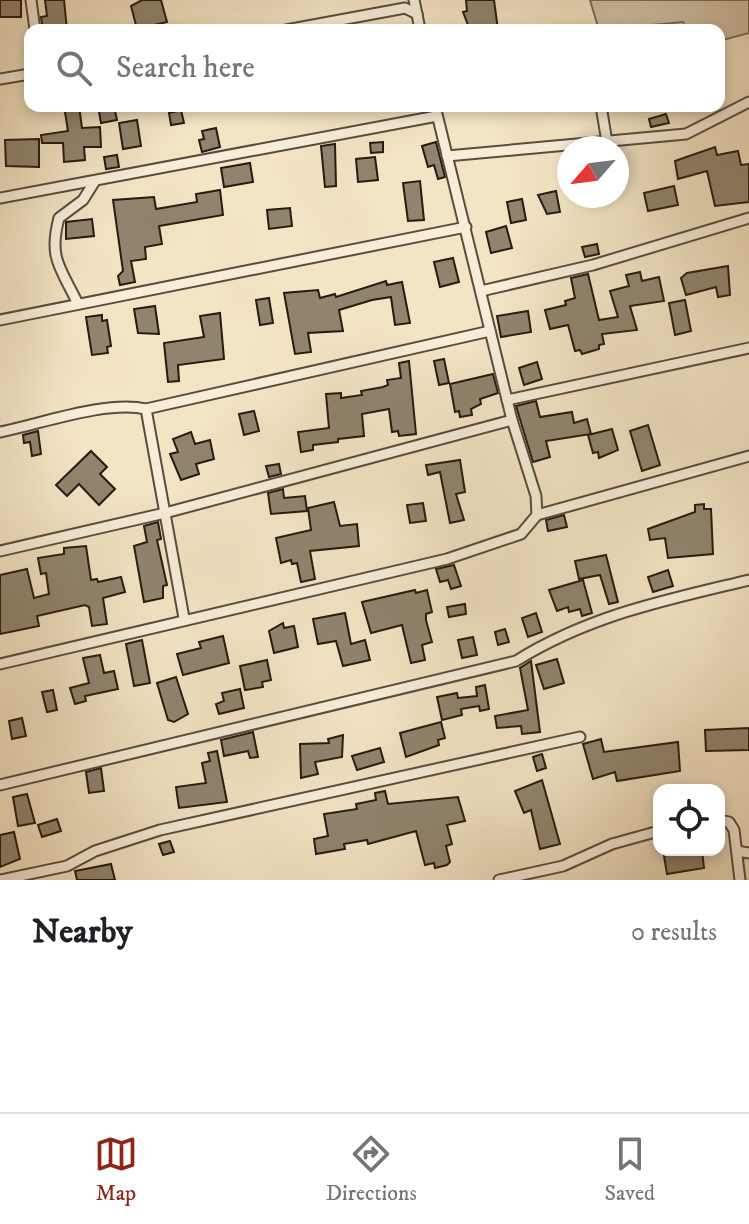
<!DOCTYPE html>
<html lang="en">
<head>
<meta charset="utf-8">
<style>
  :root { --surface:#fff; --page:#f6f6f6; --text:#202124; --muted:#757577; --line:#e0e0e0; --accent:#8f2418 }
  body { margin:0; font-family:"IM FELL DW Pica",serif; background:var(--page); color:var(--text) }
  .controls { position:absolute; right:24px; bottom:24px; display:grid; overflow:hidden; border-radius:16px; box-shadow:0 4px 12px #0003 }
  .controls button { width:72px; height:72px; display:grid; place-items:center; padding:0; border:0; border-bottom:2px solid var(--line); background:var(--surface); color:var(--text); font:40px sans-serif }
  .compass { position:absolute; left:557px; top:136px; width:72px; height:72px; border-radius:50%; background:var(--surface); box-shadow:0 4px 12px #0003; rotate:242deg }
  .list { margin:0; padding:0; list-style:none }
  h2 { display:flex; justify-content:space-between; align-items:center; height:104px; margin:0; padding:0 32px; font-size:34px }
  h2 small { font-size:26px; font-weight:400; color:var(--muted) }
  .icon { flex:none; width:44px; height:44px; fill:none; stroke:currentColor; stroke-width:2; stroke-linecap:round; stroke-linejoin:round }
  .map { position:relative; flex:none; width:749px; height:880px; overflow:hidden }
  .search { position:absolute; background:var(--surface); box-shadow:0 4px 12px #0003; left:24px; right:24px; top:24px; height:88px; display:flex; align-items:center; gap:20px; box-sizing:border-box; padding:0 28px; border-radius:16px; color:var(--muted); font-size:30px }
  .sheet { height:232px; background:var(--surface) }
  nav { display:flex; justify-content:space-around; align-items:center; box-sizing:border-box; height:112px; border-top:2px solid var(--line); background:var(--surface); font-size:22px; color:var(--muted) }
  nav a { display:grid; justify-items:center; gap:4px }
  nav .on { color:var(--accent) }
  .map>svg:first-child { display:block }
</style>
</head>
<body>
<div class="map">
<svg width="749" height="880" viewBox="0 0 749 880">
  <rect width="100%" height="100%" fill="#f3e4c4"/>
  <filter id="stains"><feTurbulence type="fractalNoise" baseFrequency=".0025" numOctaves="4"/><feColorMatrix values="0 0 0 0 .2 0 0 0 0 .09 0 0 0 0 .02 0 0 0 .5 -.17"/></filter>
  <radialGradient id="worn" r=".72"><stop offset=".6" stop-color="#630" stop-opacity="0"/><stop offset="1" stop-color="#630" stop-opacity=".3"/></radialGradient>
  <polygon fill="#d0c2a5" stroke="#7a6e5a" stroke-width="2" points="590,0 749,0 749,33 719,41 719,30 686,30 683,22 599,30"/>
  <g fill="#90846e" stroke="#251b10" stroke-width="2">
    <rect x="0" y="0" width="21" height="17"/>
    <polygon points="45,0 64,0 67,30 43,30 41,17 47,16"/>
    <polygon points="142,0 161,0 167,22 137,29 131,6"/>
    <polygon points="466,0 494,0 498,30 470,30 463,12 467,11"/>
    <polygon points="64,106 79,106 82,128 100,127 101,147 84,147 85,160 64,162 63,143 42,143 41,135 68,131"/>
    <polygon points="98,106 114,106 117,120 101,123"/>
    <polygon points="181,110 184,123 171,125 169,113"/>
    <polygon points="666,114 669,123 651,127 649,119"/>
    <polygon points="137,120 141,146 123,149 119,123"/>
    <polygon points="216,128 220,147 202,152 199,140 204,139 202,131"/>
    <polygon points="39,139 39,167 6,166 5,140"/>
    <polygon points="383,142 383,152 371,153 370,143"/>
    <polygon points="436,142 445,177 438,179 434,165 428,167 422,146"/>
    <polygon points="335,144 336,186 325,187 321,146"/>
    <polygon points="715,147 717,155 738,151 741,165 749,164 749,202 715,206 707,171 678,179 675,161"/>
    <polygon points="117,155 119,167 106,169 104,157"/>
    <polygon points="375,157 378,180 358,182 356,159"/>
    <polygon points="250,163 253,182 224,187 221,168"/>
    <polygon points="420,181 424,220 408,221 403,183"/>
    <polygon points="674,186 678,205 648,211 644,193"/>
    <polygon points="220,190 223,215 159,226 162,244 145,247 146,259 131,261 135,282 120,285 118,276 123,271 113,200 154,197 156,209 197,202 196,194"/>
    <polygon points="556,191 560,212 547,214 538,195"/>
    <polygon points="522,199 526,220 511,223 507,202"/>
    <polygon points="290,208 292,226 269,229 267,210"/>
    <polygon points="92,219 94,236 66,239 66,222"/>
    <polygon points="506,226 512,248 491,253 486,232"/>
    <polygon points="597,244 599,254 585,257 582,247"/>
    <polygon points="453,258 459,282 440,287 434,262"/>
    <polygon points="728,266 730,295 718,297 716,287 686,295 681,278 687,273"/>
    <polygon points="640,272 642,281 659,277 664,301 630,306 637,330 602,334 604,344 599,345 599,349 582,354 580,350 575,351 568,325 550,329 545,310 566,305 565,301 575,298 571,278 588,274 599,320 618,317 610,291 629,286 626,275"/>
    <polygon points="386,281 387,285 402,282 410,323 395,325 391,297 372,300 339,310 343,331 308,333 311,352 295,354 284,293 318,290 320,298 335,294 336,297"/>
    <polygon points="269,298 273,323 260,325 256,300"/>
    <polygon points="685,300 691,331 675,335 669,303"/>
    <polygon points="155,306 159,334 138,333 134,309"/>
    <polygon points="528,311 531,332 501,337 497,316"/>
    <polygon points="220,313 224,359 178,365 179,381 168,382 164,343 204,337 200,316"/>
    <polygon points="102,315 102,321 107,320 111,346 107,347 108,353 92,355 86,317"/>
    <polygon points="444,359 449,383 439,385 434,361"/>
    <polygon points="409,361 416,434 399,436 398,431 392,432 389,409 362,414 364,436 338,439 338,442 313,445 313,450 301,452 298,432 329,428 326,394 341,393 341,398 362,395 361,391 383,387 388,385 387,380 401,378 399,363"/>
    <polygon points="537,362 542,379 524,385 519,368"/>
    <polygon points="493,374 498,393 480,399 481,404 471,409 472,415 460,417 459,411 455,412 450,384"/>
    <polygon points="536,401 540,417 572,412 574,423 587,419 591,434 546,441 550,457 533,462 516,406"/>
    <polygon points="254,411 259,431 244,435 239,414"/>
    <polygon points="648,425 660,465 642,471 630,431"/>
    <polygon points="612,429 618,450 599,458 598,452 593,453 588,435"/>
    <polygon points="38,431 41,454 32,456 30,442 24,443 23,435"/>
    <polygon points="191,432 195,444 210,440 214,459 196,464 199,474 181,480 170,454 178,452 173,439"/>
    <polygon points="91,451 107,467 100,474 115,489 99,505 79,484 67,496 56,485"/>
    <polygon points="460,460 465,492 456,494 464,520 450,523 440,472 428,475 426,465"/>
    <polygon points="279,464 281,474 269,477 266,466"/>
    <polygon points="283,489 284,498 305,496 307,511 271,514 268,493"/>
    <polygon points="334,502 340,526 357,524 359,546 310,551 315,579 301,582 297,563 292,564 291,560 281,563 276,538 311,530 308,508"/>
    <polygon points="423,503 426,521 410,523 407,505"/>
    <polygon points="704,504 704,509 711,509 713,554 668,558 665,538 650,540 648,529 695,512 695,505"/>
    <polygon points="564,515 567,527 548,531 546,520"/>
    <polygon points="158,522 161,539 157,540 167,585 163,586 163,598 144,602 134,546 147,542 144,526"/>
    <polygon points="86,546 91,580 97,579 98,582 121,577 125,592 103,598 107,624 92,626 89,607 85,605 37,616 39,626 0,634 0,575 27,569 34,598 49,594 46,573 41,574 38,558 64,554 64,548"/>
    <polygon points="606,555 618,602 609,604 600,575 579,579 575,561"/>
    <polygon points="454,565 461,586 451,589 448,580 440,582 436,569"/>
    <polygon points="668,570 673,586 653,592 648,577"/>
    <polygon points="583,580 592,613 582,616 580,609 569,612 568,607 557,611 549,590"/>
    <polygon points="415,590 416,593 427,590 432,612 426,614 426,620 432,642 422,645 425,660 411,663 402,625 371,633 362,602"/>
    <polygon points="465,604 466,614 449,617 447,607"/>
    <polygon points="345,613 351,644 365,640 370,660 343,666 336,641 318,644 313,619"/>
    <polygon points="536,613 542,632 528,637 522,618"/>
    <polygon points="283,623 284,628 294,626 298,647 274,653 269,631"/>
    <polygon points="505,629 509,642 498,645 495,632"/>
    <polygon points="223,636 229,663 183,675 177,654 201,648 199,642"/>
    <polygon points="473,637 477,655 462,658 458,640"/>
    <polygon points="142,640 150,683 134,686 126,644"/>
    <polygon points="100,655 104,673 114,671 118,689 85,696 86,701 75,704 70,688 89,683 83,658"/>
    <polygon points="557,659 564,683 544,689 536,665"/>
    <polygon points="267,660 271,680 262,682 263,687 245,690 240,666"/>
    <polygon points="531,661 540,732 522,734 521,726 497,728 495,716 528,710 520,668"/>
    <polygon points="176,677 188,714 174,722 168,720 157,683"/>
    <polygon points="485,685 489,709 480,711 479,706 461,709 462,715 442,720 437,697 457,693 458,698 477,696 476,687"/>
    <polygon points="240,689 244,708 219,714 216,704 224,701 222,693"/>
    <polygon points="53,690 57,710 47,712 42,692"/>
    <polygon points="22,718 26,736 12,739 9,721"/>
    <polygon points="441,722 445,738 438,740 439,745 406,757 400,733"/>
    <polygon points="749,728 749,750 706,751 705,730"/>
    <polygon points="253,732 258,757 250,758 248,751 224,756 221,740"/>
    <polygon points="343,735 342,757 315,762 318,774 301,778 300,744 329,743 328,739"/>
    <polygon points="601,739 604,752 678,742 680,771 617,781 615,772 593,779 583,744"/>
    <polygon points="380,748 384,762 357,770 352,756"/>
    <polygon points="217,751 227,802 179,808 176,787 206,783 202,763 210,761 208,753"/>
    <polygon points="542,754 546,768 537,771 533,757"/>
    <polygon points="101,768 104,791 89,793 86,772"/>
    <polygon points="542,780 560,844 540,849 531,810 524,813 515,791"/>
    <polygon points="385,791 388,804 458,797 465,821 447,825 452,844 446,846 450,862 447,865 435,868 434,863 425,865 416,831 368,844 367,840 344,844 345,849 316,854 314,839 328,836 324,814 357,809 356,804 376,800 375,793"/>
    <polygon points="27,794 35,823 18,826 13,797"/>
    <polygon points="57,819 61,831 42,837 38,825"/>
    <polygon points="14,832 20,859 0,867 0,835"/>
    <polygon points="170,841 174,852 163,855 159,844"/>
    <polygon points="682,850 702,850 704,868 667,874 664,856"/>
    <polygon points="111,864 115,880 77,880 75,871"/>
  </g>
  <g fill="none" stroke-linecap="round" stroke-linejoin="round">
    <defs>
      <g id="street">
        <polyline points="31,0 35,30"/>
        <polyline points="414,0 417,14"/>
        <polyline points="286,30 405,8 417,14 420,30"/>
        <polyline points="0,79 30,74"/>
        <polyline points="601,106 607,142"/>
        <polyline points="447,156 686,134 749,102"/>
        <polyline points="0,198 437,116"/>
        <polyline points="481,291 593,265 749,218"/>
        <path d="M78,304C61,268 48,259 59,218L83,200L95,181"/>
        <polyline points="0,320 466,227"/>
        <polyline points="507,400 749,348"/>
        <polyline points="146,409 490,331"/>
        <path d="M0,432C41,424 106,400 146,409L184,618"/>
        <polyline points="537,515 749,456"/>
        <polyline points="0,551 165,513 512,420"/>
        <polyline points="0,664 447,559 521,534 537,515 536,496 512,420 435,106"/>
        <path d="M0,785L516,661C590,615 666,600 749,580"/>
        <polyline points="719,820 729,822 734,830 740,880"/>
        <polyline points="737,851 749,853"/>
        <polyline points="1,880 67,866 95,851 160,830 580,737"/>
        <polyline points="499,880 563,866 612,844 659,831"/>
      </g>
    </defs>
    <use href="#street" stroke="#584d3d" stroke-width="13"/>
    <use href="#street" stroke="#f7edd9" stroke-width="9"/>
  </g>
  <rect width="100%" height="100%" filter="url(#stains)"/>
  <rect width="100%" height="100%" fill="url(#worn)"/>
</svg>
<div class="controls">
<button><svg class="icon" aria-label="locate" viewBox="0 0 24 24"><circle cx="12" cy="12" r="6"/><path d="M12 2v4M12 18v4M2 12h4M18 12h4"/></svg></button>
</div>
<svg class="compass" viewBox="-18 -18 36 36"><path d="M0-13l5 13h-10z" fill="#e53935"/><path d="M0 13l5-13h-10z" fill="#757577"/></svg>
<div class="search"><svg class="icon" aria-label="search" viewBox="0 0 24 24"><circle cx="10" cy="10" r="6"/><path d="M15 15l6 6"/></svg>Search here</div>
</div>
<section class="sheet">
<h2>Nearby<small>0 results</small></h2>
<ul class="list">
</ul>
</section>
<nav>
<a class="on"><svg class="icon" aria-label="map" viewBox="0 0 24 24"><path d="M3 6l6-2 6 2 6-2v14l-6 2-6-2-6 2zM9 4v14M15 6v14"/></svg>Map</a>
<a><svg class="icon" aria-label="directions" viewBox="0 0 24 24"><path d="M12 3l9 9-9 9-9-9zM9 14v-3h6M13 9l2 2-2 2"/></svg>Directions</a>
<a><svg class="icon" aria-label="saved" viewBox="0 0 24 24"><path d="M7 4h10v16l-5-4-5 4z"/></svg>Saved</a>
</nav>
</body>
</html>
